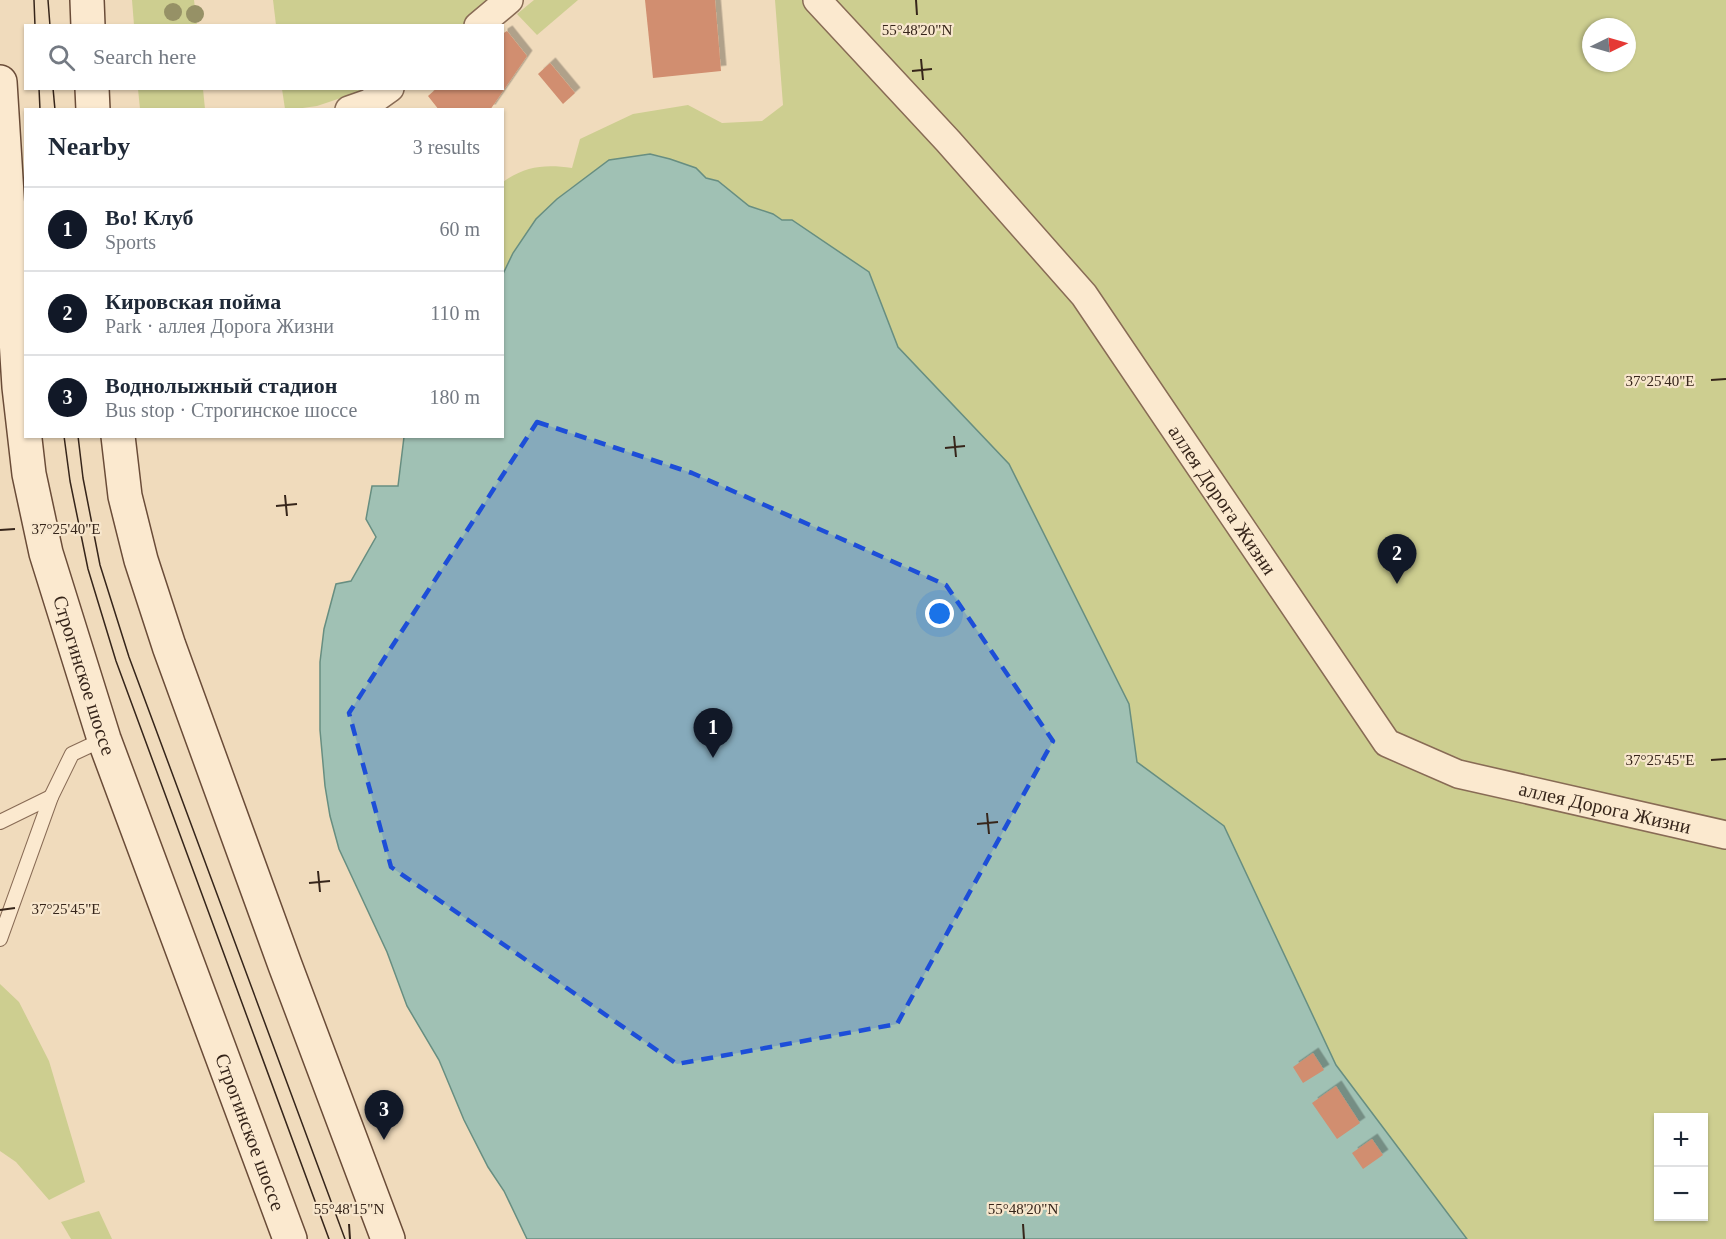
<!DOCTYPE html>
<html lang="en">
<head>
<meta charset="utf-8">
<style>
  :root { --surface:#fff; --page:#f6f6f7; --text:#1f2937; --muted:#747a83; --line:#e0e1e3; --accent:#111827 }
  body { margin:0; font-family:Georgia,serif; background:var(--page); color:var(--text) }
  .controls { position:absolute; right:18px; bottom:18px; display:grid; overflow:hidden; border-radius:0px; box-shadow:0 2px 4px #0004 }
  .controls button { width:54px; height:54px; display:grid; place-items:center; padding:0; border:0; border-bottom:2px solid var(--line); background:var(--surface); color:var(--text); font:30px sans-serif }
  .compass { position:absolute; left:1582px; top:18px; width:54px; height:54px; border-radius:50%; background:var(--surface); box-shadow:0 2px 4px #0004; rotate:85deg }
  .you { position:absolute; left:940px; top:614px; width:21px; height:21px; margin:-15px; border:4px solid #fff; border-radius:50%; background:#1a73e8; box-shadow:0 0 0 9px #1a73e833 }
  .badge { display:grid; place-items:center; width:39px; height:39px; border-radius:50%; background:var(--accent); color:#fff; font-size:20px; font-weight:700 }
  .pin { position:absolute; translate:-50% -50px; filter:drop-shadow(0 2px 3px #0008) }
  .pin::after { content:''; position:absolute; top:32px; width:21px; height:18px; background:inherit; clip-path:polygon(0 0,100% 0,50% 100%) }
  .list { margin:0; padding:0; list-style:none }
  h2 { display:flex; justify-content:space-between; align-items:center; height:78px; margin:0; padding:0 24px; font-size:26px }
  h2 small { font-size:20px; font-weight:400; color:var(--muted) }
  .list li { display:grid; grid-template-columns:39px 1fr auto; gap:18px; align-items:center; box-sizing:border-box; height:84px; padding:0 24px; border-top:2px solid var(--line) }
  .list b { display:block; font-size:22px; white-space:nowrap }
  .list p { margin:0; font-size:20px; white-space:nowrap; color:var(--muted) }
  .list em { font-size:20px; font-style:normal; color:var(--muted) }
  .icon { flex:none; width:33px; height:33px; fill:none; stroke:currentColor; stroke-width:2; stroke-linecap:round; stroke-linejoin:round }
  .map { position:relative; flex:none; width:1726px; height:1239px; overflow:hidden }
  .search { position:absolute; background:var(--surface); box-shadow:0 2px 4px #0004; left:24px; top:24px; width:480px; height:66px; display:flex; align-items:center; gap:15px; box-sizing:border-box; padding:0 21px; border-radius:0px; color:var(--muted); font-size:22px }
  .panel { position:absolute; background:var(--surface); box-shadow:0 2px 4px #0004; left:24px; top:108px; width:480px; height:330px; border-radius:0px }
  .map>svg:first-child { display:block }
</style>
</head>
<body>
<div class="map">
<svg width="1726" height="1239" viewBox="0 0 1726 1239">
  <defs>
    <filter id="shadow"><feDropShadow dx="5.5" dy="-5.5" stdDeviation="0" flood-color="#0004"/></filter>
  </defs>
  <rect width="100%" height="100%" fill="#f0dbbc"/>
  <g fill="#cdce90" fill-rule="evenodd">
    <polygon points="132,0 194,0 197,25 134,25"/>
    <polygon points="273,0 496,0 465,26 276,25"/>
    <polygon points="534,0 578,0 537,35 517,14"/>
    <path d="M775,0H1726V1239H1467L1336,1065L1224,826L1137,762L1129,704L1009,464L898,347L869,272L773,214L749,206L719,181L706,178L696,168L657,155L590,175L569,189L536,219L513,253L503,274V182C525,166 545,164 572,168L580,139L633,114L688,105L722,123L762,121L783,105ZM1591,27H1627V63H1591ZM1658,1118H1704V1216H1658Z"/>
    <polygon points="138,89 203,89 205,109 140,109"/>
    <polygon points="282,89 368,89 317,106 288,110 285,109"/>
    <polygon points="0,984 19,1002 49,1061 85,1182 49,1200 16,1162 0,1151"/>
    <polygon points="99,1211 112,1239 71,1239 61,1222"/>
  </g>
  <polygon fill="#a0c1b4" stroke="#678e81" stroke-width="1.5" points="650,154 670,159 696,168 706,178 718,181 749,206 773,214 782,220 792,220 869,272 898,347 1009,464 1129,704 1137,762 1224,826 1336,1065 1467,1239 527,1239 504,1191 488,1167 464,1120 439,1060 407,1006 387,952 339,849 330,816 325,786 320,730 320,662 324,629 336,584 351,581 376,537 366,519 372,486 398,486 404,437 502,436 503,274 513,253 536,219 557,199 609,160"/>
  <g fill="#d18e6f" filter="url(#shadow)">
    <polygon points="645,0 715,0 721,71 653,78"/>
    <polygon points="507,31 527,56 490,110 439,110 428,96 437,88 502,88 502,34"/>
    <polygon points="550,63 575,93 563,104 538,74"/>
    <polygon points="1313,1053 1324,1070 1303,1083 1293,1067"/>
    <polygon points="1336,1086 1360,1123 1337,1139 1312,1103"/>
    <polygon points="1372,1139 1383,1155 1363,1169 1352,1153"/>
  </g>
  <g fill="none" stroke-linecap="round" stroke-linejoin="round">
    <defs>
      <g id="lane">
        <polyline points="0,822 51,797"/>
        <polyline points="0,939 51,797 72,754 104,739"/>
      </g>
      <g id="street">
        <path id="s1" d="M817,0L948,141L1084,295L1387,743L1458,774L1726,835"/>
        <polyline points="478,26 509,0"/>
        <polyline points="349,110 369,103 390,88"/>
      </g>
      <g id="secondary">
        <polyline points="87,0 88,26"/>
        <path id="s2" d="M0,82L19,387L29,474L46,553L104,739L290,1239"/>
        <polyline points="92,88 93,110"/>
        <polyline points="118,436 125,496 141,560 169,646 285,965 388,1239"/>
      </g>
    </defs>
    <use href="#lane" stroke="#886b55" stroke-width="16"/>
    <use href="#street" stroke="#886b55" stroke-width="30"/>
    <use href="#secondary" stroke="#6a4c38" stroke-width="36"/>
    <use href="#lane" stroke="#fbe9cf" stroke-width="14"/>
    <use href="#street" stroke="#fbe9cf" stroke-width="27"/>
    <use href="#secondary" stroke="#fbe9cf" stroke-width="33"/>
    <g stroke="#36251a" stroke-width="1.5">
      <polyline points="34,0 35,26"/>
      <polyline points="48,0 50,26"/>
      <polyline points="39,88 40,110"/>
      <polyline points="53,88 55,110"/>
      <polyline points="64,436 70,481 88,569 116,661 329,1239"/>
      <polyline points="78,436 83,478 100,565 129,657 345,1239"/>
    </g>
  </g>
  <g fill="#969166">
    <circle cx="173" cy="12" r="9"/>
    <circle cx="195" cy="14" r="9"/>
  </g>
  <path fill="#1d4ed8" fill-opacity="0.2" stroke="#1d4ed8" stroke-width="4.5" stroke-dasharray="12 8" stroke-linejoin="round" d="M537,422L692,473L946,585L1053,741L897,1024L677,1064L391,867L349,713Z"/>
  <path fill="none" stroke="#36251a" stroke-width="2" d="M916,0L917,15M921,59L923,80M912,71L932,69M1711,380L1726,379M954,436L956,457M945,448L965,446M285,495L287,516M276,506L297,504M0,530L15,529M1711,760L1726,759M987,813L989,834M977,824L998,822M318,871L320,892M309,883L330,881M0,910L15,908M349,1224L350,1239M1023,1224L1024,1239"/>
  <g text-anchor="middle" dominant-baseline="central" stroke-width="4.5" stroke-linejoin="round" paint-order="stroke">
    <g font-size="20" fill="#36251a" stroke="#f7e6cc">
      <text stroke="none"><textPath href="#s1" startOffset="645">аллея Дорога Жизни</textPath></text>
      <text stroke="none"><textPath href="#s2" startOffset="602">Строгинское шоссе</textPath></text>
      <text stroke="none"><textPath href="#s1" startOffset="1167">аллея Дорога Жизни</textPath></text>
      <text stroke="none"><textPath href="#s2" startOffset="1088">Строгинское шоссе</textPath></text>
    </g>
  </g>
  <g font-size="15" text-anchor="middle" fill="#36251a" stroke="#f7e6cc" stroke-width="4.5" stroke-linejoin="round" paint-order="stroke">
    <text x="917" y="35">55°48'20"N</text>
    <text x="1660" y="386">37°25'40"E</text>
    <text x="66" y="534">37°25'40"E</text>
    <text x="1660" y="765">37°25'45"E</text>
    <text x="66" y="914">37°25'45"E</text>
    <text x="349" y="1214">55°48'15"N</text>
    <text x="1023" y="1214">55°48'20"N</text>
  </g>
</svg>
<div class="controls">
<button>+</button>
<button>−</button>
</div>
<svg class="compass" viewBox="-18 -18 36 36"><path d="M0-13l5 13h-10z" fill="#e53935"/><path d="M0 13l5-13h-10z" fill="#747a83"/></svg>
<div class="you"></div>
<div class="pin badge" style="left:713px;top:758px">1</div>
<div class="pin badge" style="left:1397px;top:584px">2</div>
<div class="pin badge" style="left:384px;top:1140px">3</div>
<div class="search"><svg class="icon" aria-label="search" viewBox="0 0 24 24"><circle cx="10" cy="10" r="6"/><path d="M15 15l6 6"/></svg>Search here</div>
<section class="panel">
<h2>Nearby<small>3 results</small></h2>
<ul class="list">
<li><span class="badge">1</span><div><b>Во! Клуб</b><p>Sports</p></div><em>60 m</em></li>
<li><span class="badge">2</span><div><b>Кировская пойма</b><p>Park · аллея Дорога Жизни</p></div><em>110 m</em></li>
<li><span class="badge">3</span><div><b>Воднолыжный стадион</b><p>Bus stop · Строгинское шоссе</p></div><em>180 m</em></li>
</ul>
</section>
</div>
</body>
</html>
